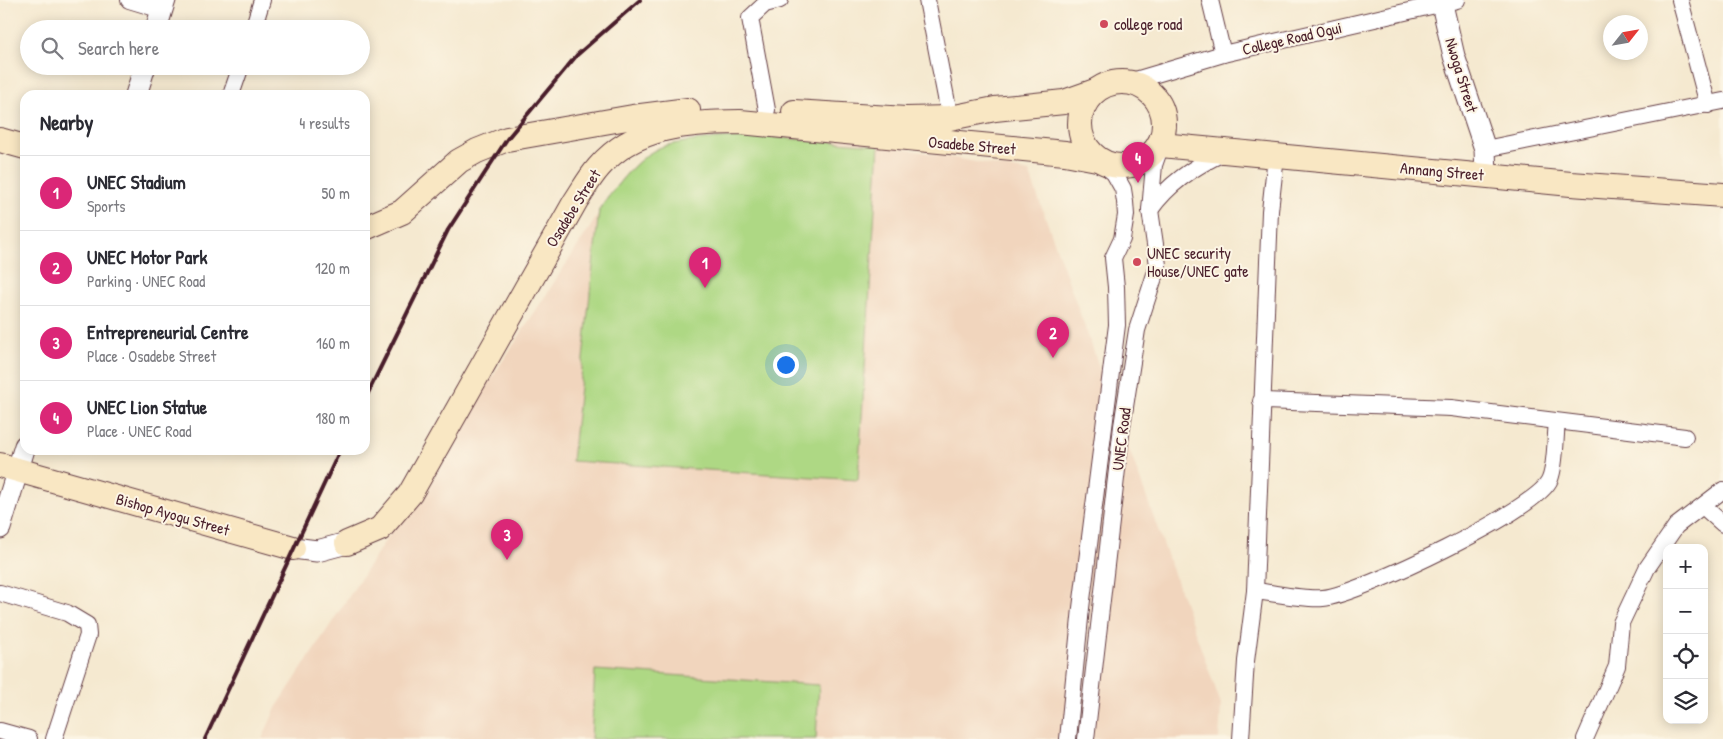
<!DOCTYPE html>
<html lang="en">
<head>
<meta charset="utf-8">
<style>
  :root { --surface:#fff; --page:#f2f2f3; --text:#2b2b33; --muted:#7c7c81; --line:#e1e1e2; --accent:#db2777 }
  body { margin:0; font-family:"Patrick Hand",sans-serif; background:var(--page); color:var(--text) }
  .controls { position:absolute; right:15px; bottom:15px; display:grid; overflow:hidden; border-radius:10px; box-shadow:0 2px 12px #0003 }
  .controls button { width:45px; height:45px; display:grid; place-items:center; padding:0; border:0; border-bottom:1px solid var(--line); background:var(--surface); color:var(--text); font:25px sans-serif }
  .compass { position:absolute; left:1603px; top:15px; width:45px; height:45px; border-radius:50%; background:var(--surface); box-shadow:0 2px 12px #0003; rotate:59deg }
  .you { position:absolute; left:785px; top:364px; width:18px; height:18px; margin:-12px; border:4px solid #fff; border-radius:50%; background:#1a73e8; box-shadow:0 0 0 8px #1a73e833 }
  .badge { display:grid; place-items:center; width:32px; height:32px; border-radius:50%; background:var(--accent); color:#fff; font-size:16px; font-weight:700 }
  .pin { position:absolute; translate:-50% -41px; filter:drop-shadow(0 1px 2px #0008) }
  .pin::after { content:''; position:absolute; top:26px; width:18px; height:15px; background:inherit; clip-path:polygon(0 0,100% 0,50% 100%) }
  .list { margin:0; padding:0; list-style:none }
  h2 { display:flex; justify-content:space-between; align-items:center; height:65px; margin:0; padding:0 20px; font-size:21px }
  h2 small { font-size:16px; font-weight:400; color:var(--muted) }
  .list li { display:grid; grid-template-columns:32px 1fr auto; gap:15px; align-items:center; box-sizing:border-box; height:75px; padding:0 20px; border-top:1px solid var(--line) }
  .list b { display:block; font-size:19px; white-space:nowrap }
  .list p { margin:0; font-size:16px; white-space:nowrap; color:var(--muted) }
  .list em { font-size:16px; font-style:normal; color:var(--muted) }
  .icon { flex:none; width:28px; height:28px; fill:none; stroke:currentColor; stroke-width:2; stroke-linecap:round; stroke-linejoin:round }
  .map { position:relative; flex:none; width:1723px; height:739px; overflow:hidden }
  .search { position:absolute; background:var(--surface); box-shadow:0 2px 12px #0003; left:20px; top:20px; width:350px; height:55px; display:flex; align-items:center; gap:12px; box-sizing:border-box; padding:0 18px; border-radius:28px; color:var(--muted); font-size:19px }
  .panel { position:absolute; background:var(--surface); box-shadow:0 2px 12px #0003; left:20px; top:90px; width:350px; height:365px; border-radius:15px }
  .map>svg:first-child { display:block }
</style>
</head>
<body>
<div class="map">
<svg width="1723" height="739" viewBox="0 0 1723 739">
  <rect width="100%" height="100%" fill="#fcf5e5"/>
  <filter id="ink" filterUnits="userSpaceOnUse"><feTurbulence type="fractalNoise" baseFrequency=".02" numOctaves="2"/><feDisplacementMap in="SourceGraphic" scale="10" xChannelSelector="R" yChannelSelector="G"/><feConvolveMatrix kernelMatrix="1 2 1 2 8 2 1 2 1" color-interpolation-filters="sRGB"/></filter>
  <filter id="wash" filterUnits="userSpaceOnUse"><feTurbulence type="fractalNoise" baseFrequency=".0096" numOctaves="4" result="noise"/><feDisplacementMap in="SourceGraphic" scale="20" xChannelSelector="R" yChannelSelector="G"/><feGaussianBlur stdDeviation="1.12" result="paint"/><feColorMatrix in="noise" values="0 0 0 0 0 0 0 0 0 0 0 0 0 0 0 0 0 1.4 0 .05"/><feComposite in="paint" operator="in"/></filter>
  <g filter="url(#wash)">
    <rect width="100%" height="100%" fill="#f5e9d0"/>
    <polygon fill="#f1d5bd" points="794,128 1029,172 1221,704 1219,739 262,739 276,708 623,177"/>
    <g fill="#aed884" stroke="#7c7c58">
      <path d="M753,136L879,145L858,480L572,461L599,210C614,189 640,151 668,145C695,139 725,139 753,136Z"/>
      <polygon points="595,670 819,685 816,739 591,739"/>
    </g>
  </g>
  <g filter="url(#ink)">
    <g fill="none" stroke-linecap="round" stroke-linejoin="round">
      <defs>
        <g id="minor">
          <polyline points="129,0 162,10"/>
          <polyline points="927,0 950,118"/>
          <polyline points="1210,0 1223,54"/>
          <polyline points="1680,0 1708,105"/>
          <polyline points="253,29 262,0"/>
          <polyline points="1129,82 1223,54 1457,0"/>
          <polyline points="231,95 241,66"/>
          <polyline points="767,110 750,18 765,4 780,0"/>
          <polyline points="1485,149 1723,101"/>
          <path d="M1150,210C1169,183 1196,165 1226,152"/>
          <polyline points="1261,401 1451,408 1685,437"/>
          <polyline points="1704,507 1723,524"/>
          <path d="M1255,591C1274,593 1305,600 1323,598C1358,595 1540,509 1550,479C1556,464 1555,438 1557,422"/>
          <polyline points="0,593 67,613 87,625 88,635 54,739"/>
          <polyline points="0,731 29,739"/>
          <polyline points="1068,739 1081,608 1117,325 1116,287 1113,258 1122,239 1126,215 1125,202 1123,189 1114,173 1097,159"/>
          <polyline points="1086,739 1122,426 1137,330 1158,265 1150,210 1154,165 1161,145"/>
          <polyline points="1241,739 1246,661 1255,591 1270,211 1276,156"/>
          <polyline points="1585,739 1617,666 1621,623 1647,568 1676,526 1723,490"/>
        </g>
        <g id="tertiary">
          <polyline points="1441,0 1454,56 1485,149 1486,175"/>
          <polyline points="156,29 165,0"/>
          <polyline points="136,95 145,66"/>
          <polyline points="0,528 25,446"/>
          <polyline points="293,548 317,551 347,543"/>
        </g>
        <g id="secondary">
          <circle cx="1122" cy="124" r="42"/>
          <polyline points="794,112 906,119 950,118 995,109 1064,102 1095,91"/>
          <polyline points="0,140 25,147"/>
          <polyline points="1161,145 1571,184 1723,195"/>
          <polyline points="365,228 402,212 459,161 477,151 507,139 633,117 688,110"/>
          <polyline points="0,465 293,548"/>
          <path d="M347,543L380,529L410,494L575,202C583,190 590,177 599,167C634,126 689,122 740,122L1065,153L1097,159"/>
        </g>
      </defs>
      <use href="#minor" stroke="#643d44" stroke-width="18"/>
      <use href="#tertiary" stroke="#643d44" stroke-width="23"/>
      <use href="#secondary" stroke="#643d44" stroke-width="26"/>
      <use href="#minor" stroke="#fff" stroke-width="16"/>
      <use href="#tertiary" stroke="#fff" stroke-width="21"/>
      <use href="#secondary" stroke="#f9e7c3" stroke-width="24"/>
      <g stroke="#4a1f2b" stroke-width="4">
        <polyline points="365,399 448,230 507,139 577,55 640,0"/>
        <polyline points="205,739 340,450"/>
      </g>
    </g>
  </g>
  <g fill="#d1495b" stroke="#fcf5e5" stroke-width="2">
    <circle cx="1104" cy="24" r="5"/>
    <circle cx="1137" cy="262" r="5"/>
  </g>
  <g text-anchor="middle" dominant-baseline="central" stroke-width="4" stroke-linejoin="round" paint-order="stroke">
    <g font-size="16" fill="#4a1f2b" stroke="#fcf5e5" text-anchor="start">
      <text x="1114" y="24">college road</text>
      <text x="1147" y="253">UNEC security<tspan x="1147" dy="18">House/UNEC gate</tspan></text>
    </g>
    <g font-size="16" fill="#4a1f2b" stroke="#fcf5e5">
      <text transform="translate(1292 38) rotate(-13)">College Road Ogui</text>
      <text transform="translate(1462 75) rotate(73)">Nwoga Street</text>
      <text transform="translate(972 145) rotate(5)">Osadebe Street</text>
      <text transform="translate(1442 171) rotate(5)">Annang Street</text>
      <text transform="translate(573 208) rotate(-58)">Osadebe Street</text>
      <text transform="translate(1121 439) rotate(-83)">UNEC Road</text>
      <text transform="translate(173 514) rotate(16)">Bishop Ayogu Street</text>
    </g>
  </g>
</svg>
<div class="controls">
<button>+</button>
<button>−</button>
<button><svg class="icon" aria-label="locate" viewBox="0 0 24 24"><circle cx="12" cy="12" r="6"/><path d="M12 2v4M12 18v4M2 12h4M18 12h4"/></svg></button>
<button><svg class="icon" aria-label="layers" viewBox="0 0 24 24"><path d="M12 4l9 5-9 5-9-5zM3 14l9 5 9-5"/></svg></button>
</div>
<svg class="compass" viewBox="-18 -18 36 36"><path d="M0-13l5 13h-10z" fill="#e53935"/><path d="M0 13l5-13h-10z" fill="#7c7c81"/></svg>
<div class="you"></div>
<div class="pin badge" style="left:705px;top:288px">1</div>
<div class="pin badge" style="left:1053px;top:358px">2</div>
<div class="pin badge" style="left:507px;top:560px">3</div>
<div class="pin badge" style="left:1138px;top:183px">4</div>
<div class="search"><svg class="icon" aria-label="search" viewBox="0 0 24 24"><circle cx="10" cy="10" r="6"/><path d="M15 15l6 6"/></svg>Search here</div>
<section class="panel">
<h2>Nearby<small>4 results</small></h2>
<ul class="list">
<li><span class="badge">1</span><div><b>UNEC Stadium</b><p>Sports</p></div><em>50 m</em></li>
<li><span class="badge">2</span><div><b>UNEC Motor Park</b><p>Parking · UNEC Road</p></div><em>120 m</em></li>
<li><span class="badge">3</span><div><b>Entrepreneurial Centre</b><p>Place · Osadebe Street</p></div><em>160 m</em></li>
<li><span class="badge">4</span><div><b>UNEC Lion Statue</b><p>Place · UNEC Road</p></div><em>180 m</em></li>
</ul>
</section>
</div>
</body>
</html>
